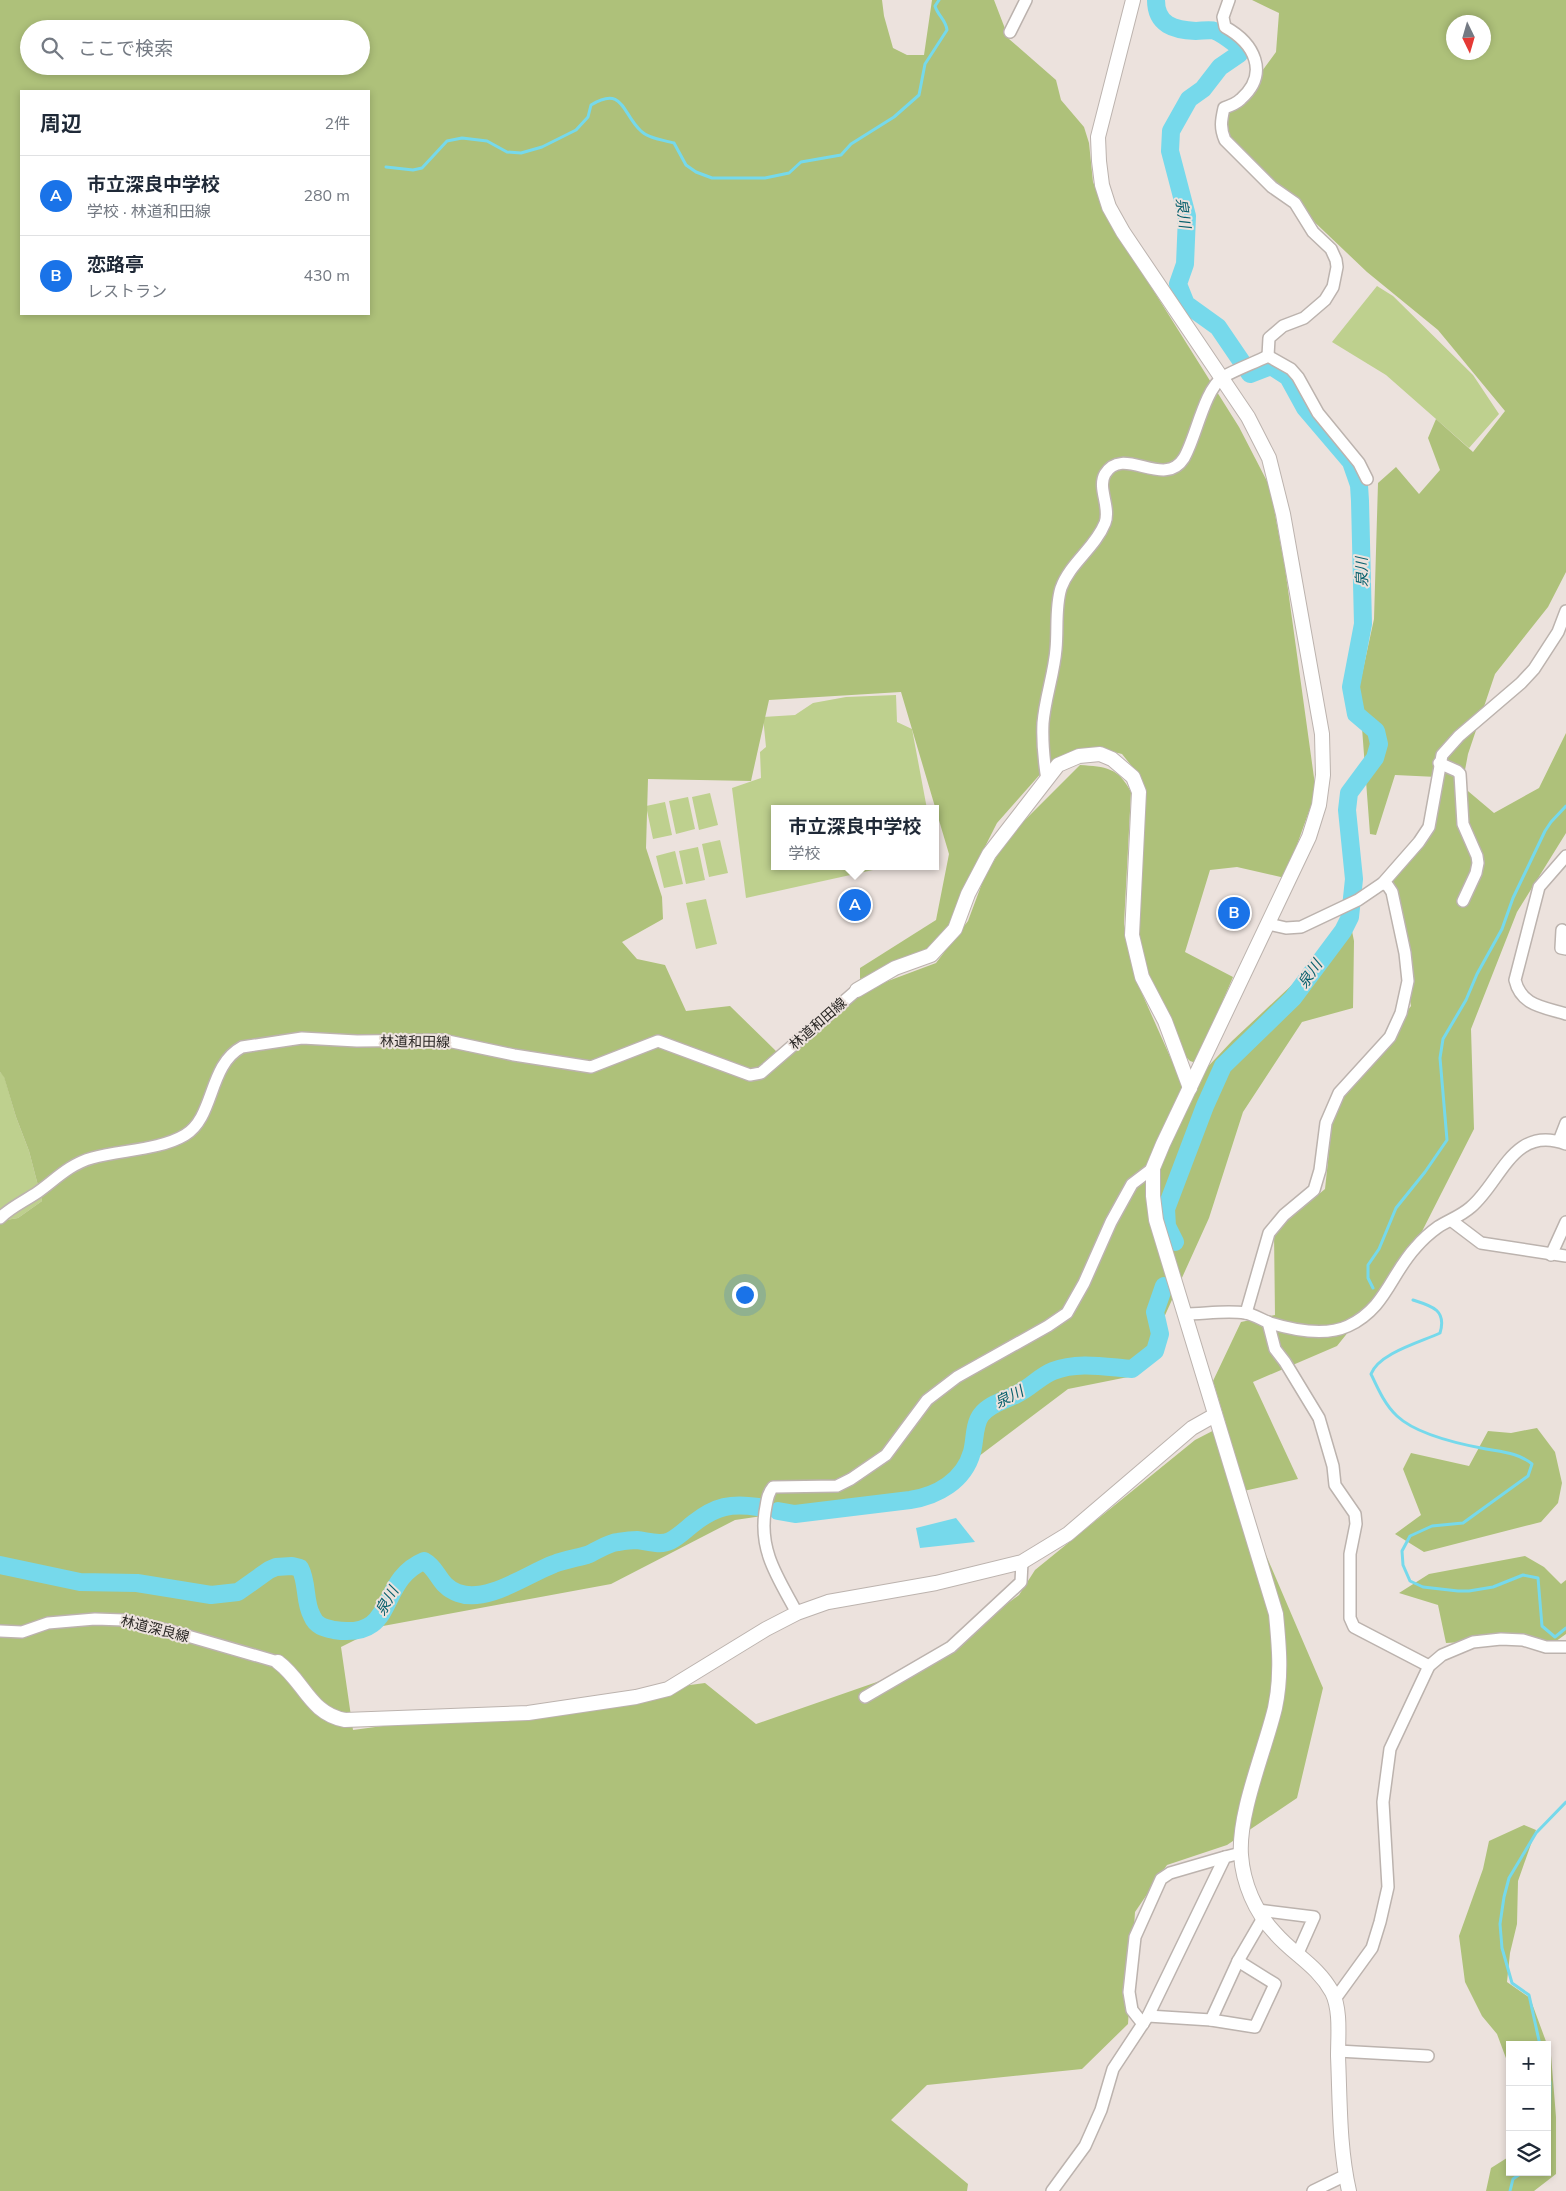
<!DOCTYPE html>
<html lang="ja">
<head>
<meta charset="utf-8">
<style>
  :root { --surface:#fff; --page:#f2f2f3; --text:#1f2937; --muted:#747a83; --line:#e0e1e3; --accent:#1a73e8 }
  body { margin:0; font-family:"Nunito Sans","Noto Sans JP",sans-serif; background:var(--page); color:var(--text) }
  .controls { position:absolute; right:15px; bottom:15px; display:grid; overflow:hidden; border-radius:0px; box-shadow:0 2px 8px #0003 }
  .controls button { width:45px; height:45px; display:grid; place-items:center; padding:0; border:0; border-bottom:1px solid var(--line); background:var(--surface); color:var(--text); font:25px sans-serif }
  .compass { position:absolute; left:1446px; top:15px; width:45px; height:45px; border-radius:50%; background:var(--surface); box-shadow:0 2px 8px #0003; rotate:175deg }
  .you { position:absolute; left:744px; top:1294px; width:18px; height:18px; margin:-12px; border:4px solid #fff; border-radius:50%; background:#1a73e8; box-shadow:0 0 0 8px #1a73e833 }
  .badge { display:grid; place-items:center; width:32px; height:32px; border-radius:50%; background:var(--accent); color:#fff; font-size:16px; font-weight:700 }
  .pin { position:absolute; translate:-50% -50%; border:2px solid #fff; box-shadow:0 1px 5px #0006 }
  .popup { position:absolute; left:771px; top:805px; width:168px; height:65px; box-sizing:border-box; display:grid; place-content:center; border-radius:0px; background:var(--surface); filter:drop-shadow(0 1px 4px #0005); font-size:16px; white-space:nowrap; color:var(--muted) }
  .popup b { font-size:19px; color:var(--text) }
  .popup::after { content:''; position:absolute; left:50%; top:100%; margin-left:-10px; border:10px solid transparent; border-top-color:var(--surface) }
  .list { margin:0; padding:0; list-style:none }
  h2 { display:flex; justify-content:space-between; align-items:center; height:65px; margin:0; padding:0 20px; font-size:21px }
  h2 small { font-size:16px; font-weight:400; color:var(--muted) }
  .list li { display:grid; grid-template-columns:32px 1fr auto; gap:15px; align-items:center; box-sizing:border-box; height:80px; padding:0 20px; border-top:1px solid var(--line) }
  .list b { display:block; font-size:19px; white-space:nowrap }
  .list p { margin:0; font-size:16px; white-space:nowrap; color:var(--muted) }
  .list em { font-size:16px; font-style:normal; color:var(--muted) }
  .icon { flex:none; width:28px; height:28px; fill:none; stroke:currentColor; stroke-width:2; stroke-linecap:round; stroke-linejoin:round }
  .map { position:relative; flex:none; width:1566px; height:2191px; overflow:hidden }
  .search { position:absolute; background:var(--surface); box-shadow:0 2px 8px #0003; left:20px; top:20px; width:350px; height:55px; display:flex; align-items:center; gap:12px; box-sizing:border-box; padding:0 18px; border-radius:28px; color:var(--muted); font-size:19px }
  .panel { position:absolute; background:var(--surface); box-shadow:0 2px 8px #0003; left:20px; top:90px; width:350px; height:225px; border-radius:0px }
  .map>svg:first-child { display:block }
</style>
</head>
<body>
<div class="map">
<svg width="1566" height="2191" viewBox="0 0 1566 2191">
  <rect width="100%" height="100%" fill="#ece2dd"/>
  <g fill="#bed08e">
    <polygon points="1377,286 1393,296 1473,375 1499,414 1469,448 1386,375 1332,342"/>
    <polygon points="896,695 897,722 912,729 927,809 775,809 775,866 891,866 746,898 732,788 761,778 760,752 766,747 763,717 795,715 813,703 846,697"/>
    <polygon points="710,793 718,825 699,830 692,797"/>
    <polygon points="688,797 695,829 676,834 669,801"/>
    <polygon points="665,802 672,835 653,839 646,806"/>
    <polygon points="720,840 728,873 709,877 702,844"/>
    <polygon points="698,847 705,880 686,884 679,851"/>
    <polygon points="675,851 683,884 664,888 656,856"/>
    <polygon points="706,899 717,944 696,949 686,903"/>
    <polygon points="0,1072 4,1076 16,1117 29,1151 42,1201 18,1218 0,1221"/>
  </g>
  <g fill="#aec17a" fill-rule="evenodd">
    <path d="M0,0H882L884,16L893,48L907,55H924L932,0H994L1009,39L1056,80L1061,100L1084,127L1089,143L1093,182L1113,226L1239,427L1270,487L1285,568L1316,792L1285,878L1237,867L1210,870L1185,952L1233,977L1196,1063L1190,1061L1182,1053L1145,965L1137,931L1145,809L1142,779L1122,754L1094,747L1043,771L997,823L959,898L953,921L931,948L860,979V968L936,920L949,854L901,692L769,700L751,781L648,779L646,848L662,897L663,919L622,942L637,959L665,965L686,1011L730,1006L781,1056L856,993L936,963L968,921L984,878L1008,837L1080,765C1106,767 1118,767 1131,792L1124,924L1136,980L1180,1079L1201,1074L1232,1041L1294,983L1335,928L1349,916L1354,941L1353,1008L1302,1022L1243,1112L1209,1218L1138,1375L1068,1389L934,1490L735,1520L611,1584L383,1626L341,1647L353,1730L705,1683L756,1724L920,1667L1019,1595L1035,1570L1195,1440L1226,1424L1213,1381L1241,1322L1275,1315L1274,1232L1325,1189L1332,1123L1346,1092L1411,1006L1388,886L1430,824L1437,777L1395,775L1376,835L1370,834L1359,688L1374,619L1378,483L1396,467L1419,494L1440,470L1428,438L1436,419L1473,452L1505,411L1438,330L1367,272L1222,134L1224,108L1254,82L1276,52L1279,13L1252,0H1566V572L1548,607L1495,674L1468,754L1462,786L1494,813L1539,788L1566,733V833L1517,912L1471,1029L1474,1129L1410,1255L1337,1346L1253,1382L1298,1479L1239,1492L1323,1688L1297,1798L1227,1845L1167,1865L1135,1912L1128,2024L1082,2069L927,2085L891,2120L968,2184L967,2191H0V1221L18,1218L42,1201L29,1151L16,1117L4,1077L0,1072ZM1454,22H1484V52H1454ZM29,29H361V66H29ZM21,91H369V314H21Z"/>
    <polygon points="1537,1428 1555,1452 1562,1483 1558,1503 1541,1522 1424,1552 1395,1534 1421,1515 1403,1469 1411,1453 1469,1466 1488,1431 1511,1433"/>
    <polygon points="1525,1556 1544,1567 1561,1584 1566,1580 1566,1634 1552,1644 1518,1639 1446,1643 1438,1605 1399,1593 1429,1574"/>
    <polygon points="1524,1825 1536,1830 1518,1881 1517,1924 1510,1953 1507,1982 1530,1998 1551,2055 1556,2117 1556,2174 1534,2191 1486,2191 1491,2168 1510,2156 1510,2172 1547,2172 1547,2045 1510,2045 1510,2069 1497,2034 1482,2016 1465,1982 1459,1936 1483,1869 1489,1841"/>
  </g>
  <polygon fill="#76d9eb" points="956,1518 975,1542 920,1548 916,1528"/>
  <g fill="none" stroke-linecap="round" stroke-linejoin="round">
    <g stroke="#76d9eb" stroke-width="3">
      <path d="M386,167L413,170L422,168L447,141L462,138L487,141L507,152L521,153L542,147L576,130L588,117L591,105C624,85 622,114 641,131C649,139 664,140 674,143L686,165L696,172L712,178H765L789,173L801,162L841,155L851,144L894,117L919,95L925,64L947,30C946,20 938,16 935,6L939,0"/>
      <polyline points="1373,1288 1368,1278 1368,1265 1379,1249 1396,1208 1425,1172 1447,1140 1440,1058 1443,1039 1466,1000 1477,974 1502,929 1513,898 1545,831 1551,822 1566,806"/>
      <path d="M1413,1300C1432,1306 1447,1310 1440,1333C1421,1342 1379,1353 1371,1374C1378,1389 1385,1405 1397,1416C1417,1435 1459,1444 1486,1449C1503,1452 1519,1453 1532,1464L1528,1476L1463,1523L1432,1526L1410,1536L1402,1551L1403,1565L1410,1581L1423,1587L1458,1591H1469L1493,1587L1523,1575L1538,1578L1542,1626L1555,1637L1566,1628"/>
      <polyline points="1540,2045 1529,1995 1512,1983 1502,1948 1500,1924 1504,1897 1509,1878 1536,1833 1566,1802"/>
      <polyline points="1547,2063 1550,2083 1549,2149 1547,2151"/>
      <polyline points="1510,2191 1513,2179 1523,2172"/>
    </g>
    <g stroke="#76d9eb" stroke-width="18">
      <path d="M1156,0C1156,25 1174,30 1196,31C1202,31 1210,29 1215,31C1223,34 1231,41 1238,46L1239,54L1220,67L1203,89L1189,99L1171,131L1170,151L1187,216L1185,264L1178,284L1186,304L1218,327L1250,374L1271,366L1288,377L1305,408L1351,462L1359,485L1360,501L1363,624L1351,687L1356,714L1376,731L1379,744L1375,758L1349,793L1347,810L1354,879L1350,917L1343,931L1293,998L1223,1066L1205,1106L1166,1209L1167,1226L1175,1242"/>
      <path d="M778,1511L795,1514L910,1500C937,1496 964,1481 972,1452C975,1441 974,1424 981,1415C989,1404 1006,1400 1017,1394C1030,1388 1040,1376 1053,1371C1078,1361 1106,1367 1132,1369L1155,1351L1160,1334L1155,1312L1164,1286"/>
      <path d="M0,1565L80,1582L137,1583L211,1595L238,1592L269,1570L276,1567L292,1566L300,1568C308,1583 304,1602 312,1616C316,1626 324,1628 334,1630C399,1640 376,1581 424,1561C439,1569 438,1586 458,1593C487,1604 527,1574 554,1564C564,1560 576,1558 587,1555C597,1551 607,1543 618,1542C624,1541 631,1540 637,1540C647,1541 660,1546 670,1541C680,1536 686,1529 694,1523C716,1506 731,1503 758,1507"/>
    </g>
    <defs>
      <g id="minor">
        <path d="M1229,0L1223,17L1225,27C1254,43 1270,73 1241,99C1237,103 1230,106 1224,108C1221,121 1220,128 1225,140L1272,187L1295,203L1313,232L1331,249L1336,260L1337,267L1333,287L1325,300L1304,318L1283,326L1269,338L1268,356"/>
        <polyline points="1010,32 1026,0"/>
        <polyline points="1268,356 1291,369 1298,377 1318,413 1359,463 1367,479"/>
        <polyline points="1439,763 1457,771 1460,774 1463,824 1477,856 1478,863 1476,873 1463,901"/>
        <path d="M1047,780C1044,761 1042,743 1043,723C1045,698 1054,674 1056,649C1058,629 1055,607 1061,588C1070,563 1095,548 1105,523C1111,507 1097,488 1105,474C1123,444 1164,490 1184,458C1196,438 1204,390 1223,377C1237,369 1254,363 1268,356"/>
        <path d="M1566,856L1539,887L1515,980C1521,1006 1544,1007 1566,1014"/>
        <polyline points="1269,924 1286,928 1301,927 1358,900 1383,883 1419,842 1429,827 1442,755 1459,736 1521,683 1534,669 1558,632 1566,611"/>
        <polyline points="1562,930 1561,948 1566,949"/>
        <polyline points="1559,1141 1566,1123"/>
        <path d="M0,1218C11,1207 25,1201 38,1192C56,1179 70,1164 92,1158C120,1150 160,1150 185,1135C215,1117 208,1065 242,1047L302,1038L357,1041L443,1040L514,1055L591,1067L658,1041L750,1075L761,1073L857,990"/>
        <polyline points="1452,1221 1481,1243 1566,1256"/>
        <polyline points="1551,1255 1566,1222"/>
        <polyline points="1246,1313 1269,1233 1284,1215 1314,1190 1320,1170 1326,1123 1339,1093 1390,1037 1401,1013 1408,981 1405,953 1392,892 1388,886 1383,883"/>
        <path d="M1184,1314C1204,1314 1226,1310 1245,1313C1253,1314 1262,1320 1270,1323C1293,1330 1324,1337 1348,1326C1386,1308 1390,1275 1416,1247C1422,1240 1431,1232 1438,1227C1449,1220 1461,1216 1471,1207C1501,1182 1513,1124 1566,1144"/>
        <polyline points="1268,1322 1275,1349 1285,1362 1319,1418 1333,1466 1335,1485 1355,1514 1356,1524 1350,1554 1350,1618 1354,1627 1429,1666"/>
        <path d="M797,1613C779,1579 759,1552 765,1512C767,1502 767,1494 773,1487L837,1486L851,1479L886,1455L927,1400L957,1377L1048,1326L1067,1313L1084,1283L1111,1222L1132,1184L1153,1168"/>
        <polyline points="0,1631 22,1632 48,1623 95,1619 124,1620 167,1630 278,1662"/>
        <polyline points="865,1697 951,1647 1021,1582 1022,1562"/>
        <polyline points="1258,1910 1314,1917 1298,1953"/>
        <polyline points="1335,1999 1372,1948 1380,1922 1388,1887 1383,1802 1390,1749 1429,1666 1442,1655 1473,1642 1501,1639 1523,1640 1546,1647 1566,1647"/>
        <polyline points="1148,2016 1211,2020 1255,2027 1275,1984 1238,1961"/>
        <polyline points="1211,2020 1238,1961 1263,1918"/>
        <polyline points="1143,2024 1132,2010 1129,1992 1135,1937 1161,1879 1170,1873 1225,1857"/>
        <polyline points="1338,2051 1428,2056"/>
        <polyline points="1052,2191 1085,2146 1101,2110 1113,2069 1148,2016 1225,1857 1241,1853"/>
        <polyline points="1313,2191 1346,2175"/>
      </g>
      <g id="tertiary">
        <path d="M1133,0L1098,137L1099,161L1102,185L1109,207L1123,232L1248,417L1269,458L1283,514L1322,734L1323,775L1319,805L1309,837L1163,1144L1153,1168V1196L1156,1220L1276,1614C1279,1645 1282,1676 1275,1708C1265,1750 1238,1813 1241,1855C1243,1883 1255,1912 1275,1933C1294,1955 1317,1965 1332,1992C1341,2010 1338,2036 1338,2056C1340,2101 1339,2147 1349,2191"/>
        <polyline points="857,990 895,968 931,955 955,929 968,894 989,854 1058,765 1079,756 1100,754 1112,759 1133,777 1139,792 1132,935 1142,977 1165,1021 1190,1088"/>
        <path d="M278,1662C304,1681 310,1714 345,1720L528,1713L636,1697L668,1689L766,1629L797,1613L828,1602L936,1583L1022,1562L1068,1534L1192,1428L1215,1415"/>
      </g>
    </defs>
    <use href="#minor" stroke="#bcb3ae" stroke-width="14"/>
    <use href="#tertiary" stroke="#bcb3ae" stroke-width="16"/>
    <use href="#minor" stroke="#fff" stroke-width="11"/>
    <use href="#tertiary" stroke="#fff" stroke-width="14"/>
  </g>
  <g text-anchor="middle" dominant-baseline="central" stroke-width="4" stroke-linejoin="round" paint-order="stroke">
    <g font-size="14" fill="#2a2725" stroke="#ece2dd">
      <text transform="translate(818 1024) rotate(-41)">林道和田線</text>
      <text transform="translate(415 1042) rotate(1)">林道和田線</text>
      <text transform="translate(155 1629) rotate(14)">林道深良線</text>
    </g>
    <g font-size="15" font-style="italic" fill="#08606d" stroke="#ece2dd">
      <text transform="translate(1183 213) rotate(82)">泉川</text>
      <text transform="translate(1362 572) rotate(-91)">泉川</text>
      <text transform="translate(1310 974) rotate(-55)">泉川</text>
      <text transform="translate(1009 1397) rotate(-27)">泉川</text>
      <text transform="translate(387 1601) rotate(-60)">泉川</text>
    </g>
  </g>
</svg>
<div class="controls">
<button>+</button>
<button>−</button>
<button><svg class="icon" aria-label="layers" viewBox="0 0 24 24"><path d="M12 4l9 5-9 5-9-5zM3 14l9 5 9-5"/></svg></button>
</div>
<svg class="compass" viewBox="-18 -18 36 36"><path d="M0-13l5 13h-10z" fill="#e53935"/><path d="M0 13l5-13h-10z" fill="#747a83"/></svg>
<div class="you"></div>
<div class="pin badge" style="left:855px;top:905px">A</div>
<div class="popup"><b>市立深良中学校</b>学校</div>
<div class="pin badge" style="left:1234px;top:913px">B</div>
<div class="search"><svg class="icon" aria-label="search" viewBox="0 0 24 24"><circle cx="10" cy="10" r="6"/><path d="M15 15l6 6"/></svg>ここで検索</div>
<section class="panel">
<h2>周辺<small>2件</small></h2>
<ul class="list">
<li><span class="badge">A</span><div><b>市立深良中学校</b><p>学校 · 林道和田線</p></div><em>280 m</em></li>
<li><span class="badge">B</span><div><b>恋路亭</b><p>レストラン</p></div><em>430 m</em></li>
</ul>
</section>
</div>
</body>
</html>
